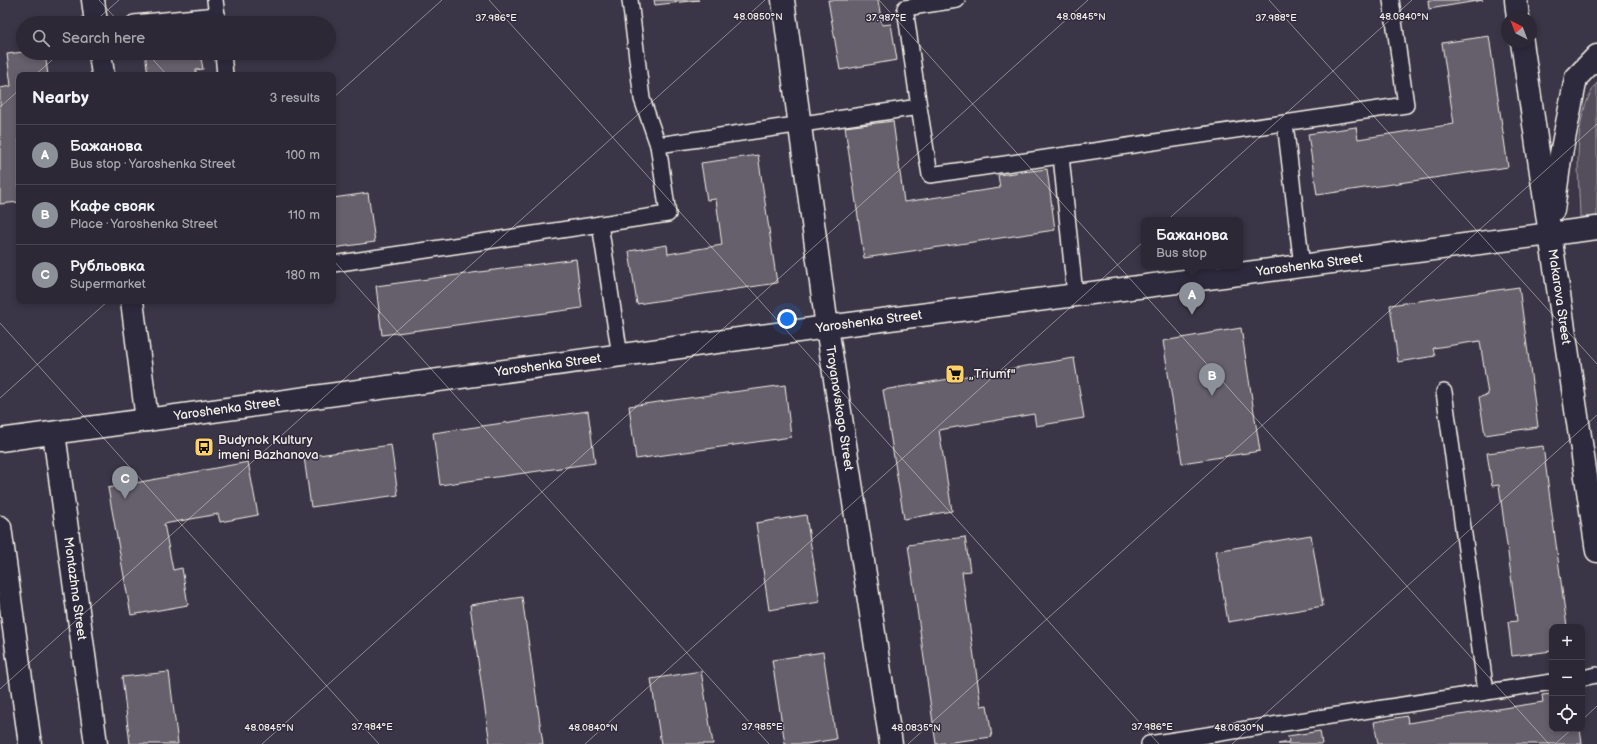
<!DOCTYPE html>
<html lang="en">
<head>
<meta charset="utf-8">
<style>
  :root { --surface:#2c2835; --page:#34303d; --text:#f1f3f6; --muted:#a6a6ad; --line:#484450; --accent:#8c9099 }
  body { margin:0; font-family:"Balsamiq Sans",sans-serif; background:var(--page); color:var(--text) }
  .controls { position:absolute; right:12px; bottom:12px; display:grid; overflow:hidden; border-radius:8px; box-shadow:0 2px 6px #0003 }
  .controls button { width:36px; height:36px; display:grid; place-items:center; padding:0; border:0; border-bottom:1px solid var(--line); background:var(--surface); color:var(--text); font:20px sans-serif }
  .compass { position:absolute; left:1501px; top:12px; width:36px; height:36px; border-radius:50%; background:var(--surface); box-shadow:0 2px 6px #0003; rotate:318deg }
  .you { position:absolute; left:787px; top:319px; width:14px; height:14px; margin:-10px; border:3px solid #fff; border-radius:50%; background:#1a73e8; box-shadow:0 0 0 6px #1a73e833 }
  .badge { display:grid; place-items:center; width:26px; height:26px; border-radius:50%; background:var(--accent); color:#fff; font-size:13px; font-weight:700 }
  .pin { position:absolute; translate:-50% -33px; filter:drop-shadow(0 1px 2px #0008) }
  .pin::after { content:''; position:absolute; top:21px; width:14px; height:12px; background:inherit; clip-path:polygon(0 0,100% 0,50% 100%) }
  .popup { position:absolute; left:1141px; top:217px; width:102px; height:52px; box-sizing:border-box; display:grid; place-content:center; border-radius:8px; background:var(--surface); filter:drop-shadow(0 1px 3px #0005); font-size:13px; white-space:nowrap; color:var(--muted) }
  .popup b { font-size:15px; color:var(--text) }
  .popup::after { content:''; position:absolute; left:50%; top:100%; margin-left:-8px; border:8px solid transparent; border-top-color:var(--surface) }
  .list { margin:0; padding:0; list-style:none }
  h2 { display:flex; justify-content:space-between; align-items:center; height:52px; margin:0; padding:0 16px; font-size:17px }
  h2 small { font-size:13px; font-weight:400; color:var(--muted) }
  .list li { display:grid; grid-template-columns:26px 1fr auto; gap:12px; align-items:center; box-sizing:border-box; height:60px; padding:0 16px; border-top:1px solid var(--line) }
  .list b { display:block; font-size:15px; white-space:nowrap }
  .list p { margin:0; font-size:13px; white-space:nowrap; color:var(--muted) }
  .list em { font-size:13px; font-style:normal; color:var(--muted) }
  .icon { flex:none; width:22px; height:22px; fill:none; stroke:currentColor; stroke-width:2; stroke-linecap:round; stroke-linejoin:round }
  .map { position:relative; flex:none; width:1597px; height:744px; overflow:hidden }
  .search { position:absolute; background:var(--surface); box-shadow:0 2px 6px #0003; left:16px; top:16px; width:320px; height:44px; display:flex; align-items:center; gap:10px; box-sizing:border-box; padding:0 14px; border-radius:22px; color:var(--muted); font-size:15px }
  .panel { position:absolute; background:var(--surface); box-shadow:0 2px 6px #0003; left:16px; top:72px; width:320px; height:232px; border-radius:8px }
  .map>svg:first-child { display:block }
</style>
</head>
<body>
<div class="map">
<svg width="1597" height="744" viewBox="0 0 1597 744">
  <rect width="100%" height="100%" fill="#3b3647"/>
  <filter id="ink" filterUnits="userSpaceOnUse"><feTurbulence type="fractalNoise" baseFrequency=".025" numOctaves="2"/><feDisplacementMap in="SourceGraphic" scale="8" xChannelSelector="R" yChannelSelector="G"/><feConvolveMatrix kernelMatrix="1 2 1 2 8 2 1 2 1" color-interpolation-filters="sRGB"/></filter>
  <g filter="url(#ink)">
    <path fill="#534e5c" stroke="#a4a0a2" d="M1597,83V216L1580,217C1579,176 1571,117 1597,83Z"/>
    <g fill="#65616c" stroke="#f4f1e8">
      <polygon points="654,0 699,0 655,5"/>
      <polygon points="828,0 878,0 882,25 891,24 897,60 840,70"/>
      <polygon points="1428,0 1483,0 1429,9"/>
      <polygon points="1489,36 1508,167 1317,195 1308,134 1356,127 1358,139 1454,124 1442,43"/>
      <polygon points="23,52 23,53 45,53 48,75 19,75 19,202 0,204 0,88 11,86 7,54"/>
      <polygon points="145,53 200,53 203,69 196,70 196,75 148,75"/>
      <polygon points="893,121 904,202 1000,188 998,175 1047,169 1055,230 864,258 845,127"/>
      <polygon points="758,155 777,283 637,304 629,251 667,245 668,254 722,245 716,199 707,200 701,163"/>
      <polygon points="368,193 375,242 333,248 333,198"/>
      <polygon points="576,259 582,308 382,335 376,286"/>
      <polygon points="1519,287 1538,427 1485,435 1479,397 1488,395 1480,341 1433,348 1435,356 1398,362 1390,305"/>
      <polygon points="1241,328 1260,451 1182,463 1163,341"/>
      <polygon points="1074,358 1084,418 1036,426 1034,414 939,430 952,511 904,519 883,390"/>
      <polygon points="785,385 791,437 636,459 629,406"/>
      <polygon points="588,411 595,463 440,485 433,433"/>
      <polygon points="391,445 398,495 311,507 304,457"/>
      <polygon points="1543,446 1567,627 1552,627 1552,651 1512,656 1508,622 1517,621 1499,485 1492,486 1487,453"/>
      <polygon points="248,462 258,515 220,522 218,514 164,524 173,570 182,568 188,605 131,615 108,488"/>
      <polygon points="806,515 820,602 769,610 756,523"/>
      <polygon points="1311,535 1323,606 1228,622 1216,551"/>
      <polygon points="965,537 970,571 962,572 981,706 987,705 992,737 936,744 908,545"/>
      <polygon points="522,597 543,744 490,744 470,605"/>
      <polygon points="823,652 836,739 806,744 785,744 772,660"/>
      <polygon points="701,671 713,744 661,744 651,679"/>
      <polygon points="169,672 178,744 130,744 122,677"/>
      <polygon points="1552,694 1552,729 1580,729 1582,744 1378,744 1374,722 1407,716 1408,723 1543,702 1542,695"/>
      <polygon points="1320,731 1322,744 1278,744 1289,742 1288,736"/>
    </g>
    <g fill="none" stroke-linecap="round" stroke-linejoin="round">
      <defs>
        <g id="lane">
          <polyline points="215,0 218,23"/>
          <polyline points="630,0 642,99 658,145"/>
          <polyline points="134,23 217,15"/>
          <polyline points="223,53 225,75"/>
          <polyline points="919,107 905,8 957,0"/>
          <polyline points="1285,123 1302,266"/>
          <polyline points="1061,156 1075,295"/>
          <polyline points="600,224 620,356"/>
          <polyline points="333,264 668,214 658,145 919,107 930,175 1406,105 1391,0"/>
          <polyline points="1444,392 1486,692"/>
          <polyline points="1582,678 1597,675"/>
          <polyline points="1149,744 1552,682"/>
        </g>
        <g id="street">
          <polyline points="93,0 96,23"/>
          <path id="s1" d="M783,0L827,327L891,744"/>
          <polyline points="1516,0 1518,18"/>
          <polyline points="1522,42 1550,234"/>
          <polyline points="100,53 103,75"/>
          <polyline points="1553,210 1560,159 1576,78 1597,56"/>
          <polyline points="1550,234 1597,228"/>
          <polyline points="132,301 147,420"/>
          <path id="s2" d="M54,433L96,744"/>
          <polyline points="0,527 30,744"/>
        </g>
        <g id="secondary">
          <path id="s3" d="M0,440L827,327L1550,234L1597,551"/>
        </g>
      </defs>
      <use href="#lane" stroke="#f4f1e8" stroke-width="18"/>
      <use href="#street" stroke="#f4f1e8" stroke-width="25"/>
      <use href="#secondary" stroke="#f4f1e8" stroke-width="25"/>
      <use href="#lane" stroke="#2f2a3d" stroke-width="15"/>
      <use href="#street" stroke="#2f2a3d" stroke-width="22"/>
      <use href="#secondary" stroke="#2f2a3d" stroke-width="22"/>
    </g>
  </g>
  <path fill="none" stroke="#f4f1e8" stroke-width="1" stroke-opacity="0.45" d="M99,0L120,23M489,0L1159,744M879,0L1549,744M1269,0L1597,364M93,23L119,0M147,53L167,75M35,75L60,53M333,98L442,0M0,107L19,90M333,260L769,744M0,323L379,744M0,398L108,301M0,689L765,0M1582,720L1597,706M262,744L1088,0M585,744L1412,0M908,744L1597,124M1232,744L1597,415M1555,744L1572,729"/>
  <defs>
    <symbol id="supermarket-square" viewBox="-11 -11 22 22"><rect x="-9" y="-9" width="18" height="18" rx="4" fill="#ffd166" stroke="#2f2a3d"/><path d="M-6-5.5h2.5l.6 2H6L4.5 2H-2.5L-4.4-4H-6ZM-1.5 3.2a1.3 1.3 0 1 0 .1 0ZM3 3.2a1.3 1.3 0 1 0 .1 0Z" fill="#111"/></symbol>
    <symbol id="bus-square" viewBox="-11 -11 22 22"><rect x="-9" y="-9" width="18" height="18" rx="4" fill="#ffd166" stroke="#2f2a3d"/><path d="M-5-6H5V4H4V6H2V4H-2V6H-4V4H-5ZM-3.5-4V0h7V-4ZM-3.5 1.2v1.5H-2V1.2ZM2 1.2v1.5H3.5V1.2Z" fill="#111"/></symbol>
  </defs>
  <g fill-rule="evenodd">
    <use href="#supermarket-square" x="944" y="363" width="22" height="22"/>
    <use href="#bus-square" x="193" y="436" width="22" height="22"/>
  </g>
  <g text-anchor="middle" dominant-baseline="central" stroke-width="3" stroke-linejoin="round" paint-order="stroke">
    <g font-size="13" fill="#f4f1e8" stroke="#2f2a3d">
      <text stroke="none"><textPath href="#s3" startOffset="1321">Yaroshenka Street</textPath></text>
      <text stroke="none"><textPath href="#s3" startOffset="1627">Makarova Street</textPath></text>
      <text stroke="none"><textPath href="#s3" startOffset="877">Yaroshenka Street</textPath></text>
      <text stroke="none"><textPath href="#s3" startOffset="553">Yaroshenka Street</textPath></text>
      <text stroke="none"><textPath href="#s1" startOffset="412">Troyanovskogo Street</textPath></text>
      <text stroke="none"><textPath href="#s3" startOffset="229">Yaroshenka Street</textPath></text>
      <text stroke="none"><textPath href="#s2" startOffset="157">Montazhna Street</textPath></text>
    </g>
    <g font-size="13" fill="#f4f1e8" stroke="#2f2a3d" text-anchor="start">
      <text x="969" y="374">,,Triumf"</text>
      <text x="218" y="440">Budynok Kultury<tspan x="218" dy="15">imeni Bazhanova</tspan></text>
    </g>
  </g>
  <g font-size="10" text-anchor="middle" fill="#f4f1e8" stroke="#2f2a3d" stroke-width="3" stroke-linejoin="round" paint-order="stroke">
    <text x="758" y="20">48.0850°N</text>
    <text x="1081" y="20">48.0845°N</text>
    <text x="1404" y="20">48.0840°N</text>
    <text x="886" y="21">37.987°E</text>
    <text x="1276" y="21">37.988°E</text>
    <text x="496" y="21">37.986°E</text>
    <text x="372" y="730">37.984°E</text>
    <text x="762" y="730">37.985°E</text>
    <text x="1152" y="730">37.986°E</text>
    <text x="269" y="731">48.0845°N</text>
    <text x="593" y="731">48.0840°N</text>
    <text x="916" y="731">48.0835°N</text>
    <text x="1239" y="731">48.0830°N</text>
  </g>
</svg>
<div class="controls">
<button>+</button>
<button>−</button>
<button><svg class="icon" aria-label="locate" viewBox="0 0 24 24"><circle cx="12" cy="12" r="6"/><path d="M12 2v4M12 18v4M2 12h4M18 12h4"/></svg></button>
</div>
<svg class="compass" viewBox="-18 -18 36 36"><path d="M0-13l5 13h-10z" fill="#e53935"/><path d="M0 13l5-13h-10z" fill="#a6a6ad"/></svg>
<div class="you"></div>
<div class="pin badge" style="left:1192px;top:315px">A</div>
<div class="popup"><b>Бажанова</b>Bus stop</div>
<div class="pin badge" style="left:1212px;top:396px">B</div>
<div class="pin badge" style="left:125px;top:499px">C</div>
<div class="search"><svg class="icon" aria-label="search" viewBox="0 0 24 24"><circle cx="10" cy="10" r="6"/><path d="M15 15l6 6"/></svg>Search here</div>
<section class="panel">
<h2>Nearby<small>3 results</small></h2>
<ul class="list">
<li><span class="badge">A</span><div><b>Бажанова</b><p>Bus stop · Yaroshenka Street</p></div><em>100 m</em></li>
<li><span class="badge">B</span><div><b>Кафе свояк</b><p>Place · Yaroshenka Street</p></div><em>110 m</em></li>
<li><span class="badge">C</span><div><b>Рубльовка</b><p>Supermarket</p></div><em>180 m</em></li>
</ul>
</section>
</div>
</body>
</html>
